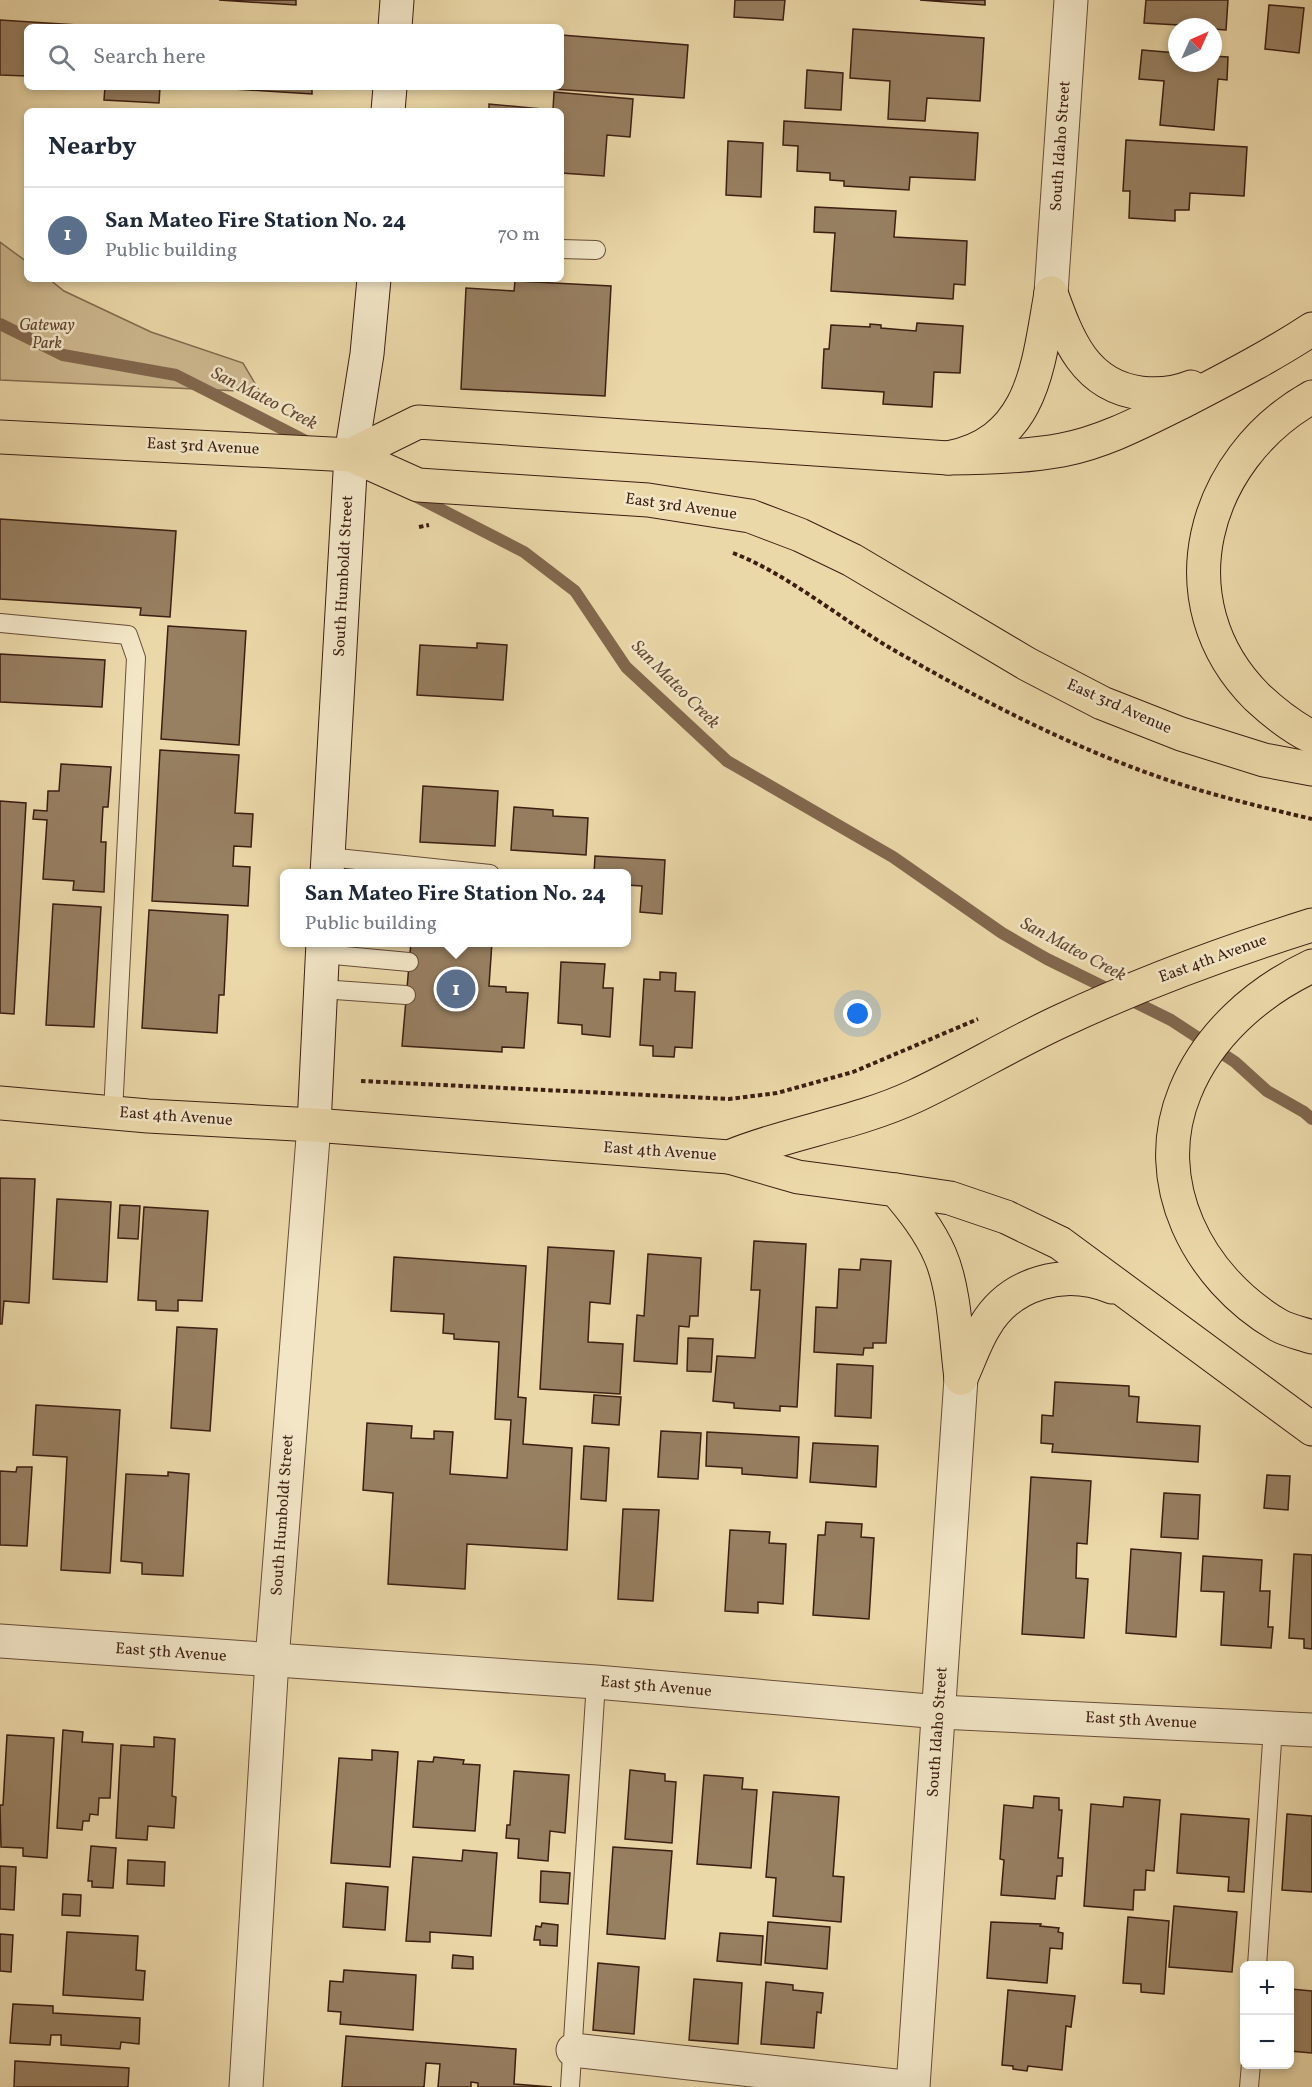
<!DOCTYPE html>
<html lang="en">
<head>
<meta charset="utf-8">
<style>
  :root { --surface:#fff; --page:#f6f6f7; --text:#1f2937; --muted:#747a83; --line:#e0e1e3; --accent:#b45309 }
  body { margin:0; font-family:Vollkorn,serif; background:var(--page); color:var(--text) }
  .controls { position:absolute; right:18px; bottom:18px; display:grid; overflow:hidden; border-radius:9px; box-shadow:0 3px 9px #0003 }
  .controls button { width:54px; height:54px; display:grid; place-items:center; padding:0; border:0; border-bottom:2px solid var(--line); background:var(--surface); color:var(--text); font:30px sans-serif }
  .compass { position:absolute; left:1168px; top:18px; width:54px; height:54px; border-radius:50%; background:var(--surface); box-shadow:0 3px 9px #0003; rotate:45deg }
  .you { position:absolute; left:858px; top:1014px; width:21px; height:21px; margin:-15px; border:4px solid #fff; border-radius:50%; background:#1a73e8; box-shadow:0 0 0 9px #1a73e833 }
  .badge { display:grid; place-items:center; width:39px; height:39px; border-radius:50%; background:var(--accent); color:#fff; font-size:20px; font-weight:700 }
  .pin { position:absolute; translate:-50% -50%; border:3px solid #fff; box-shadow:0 2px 6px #0006 }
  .popup { position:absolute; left:280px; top:869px; width:351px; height:78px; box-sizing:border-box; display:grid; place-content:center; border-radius:9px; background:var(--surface); filter:drop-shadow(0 2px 4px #0005); font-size:20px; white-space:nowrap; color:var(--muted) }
  .popup b { font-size:22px; color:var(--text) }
  .popup::after { content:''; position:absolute; left:50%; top:100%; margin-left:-12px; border:12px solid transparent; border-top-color:var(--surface) }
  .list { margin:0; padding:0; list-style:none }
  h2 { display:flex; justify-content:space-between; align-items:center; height:78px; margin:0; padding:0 24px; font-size:26px }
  h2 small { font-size:20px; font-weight:400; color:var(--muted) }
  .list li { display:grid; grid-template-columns:39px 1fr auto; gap:18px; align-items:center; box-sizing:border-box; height:96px; padding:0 24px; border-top:2px solid var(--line) }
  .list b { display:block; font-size:22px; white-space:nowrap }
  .list p { margin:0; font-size:20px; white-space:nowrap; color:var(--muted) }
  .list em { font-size:20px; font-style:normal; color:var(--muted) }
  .icon { flex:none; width:33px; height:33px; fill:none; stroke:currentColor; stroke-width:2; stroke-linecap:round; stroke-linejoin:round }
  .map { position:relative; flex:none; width:1312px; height:2087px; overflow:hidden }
  .search { position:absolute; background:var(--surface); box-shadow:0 3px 9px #0003; left:24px; top:24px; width:540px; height:66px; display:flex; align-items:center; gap:15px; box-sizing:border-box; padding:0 21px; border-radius:9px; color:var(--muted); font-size:22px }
  .panel { position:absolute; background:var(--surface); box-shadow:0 3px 9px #0003; left:24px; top:108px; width:540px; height:174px; border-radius:9px }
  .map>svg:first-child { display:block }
</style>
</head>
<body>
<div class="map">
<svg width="1312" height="2087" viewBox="0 0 1312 2087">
  <rect width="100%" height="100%" fill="#ebd8a9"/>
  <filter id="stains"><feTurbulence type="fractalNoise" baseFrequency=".00333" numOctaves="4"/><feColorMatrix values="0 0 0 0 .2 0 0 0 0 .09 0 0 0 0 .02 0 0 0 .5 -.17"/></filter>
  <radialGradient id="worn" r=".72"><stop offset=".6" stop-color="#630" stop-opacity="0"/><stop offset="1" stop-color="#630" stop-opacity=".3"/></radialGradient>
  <polygon fill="#cdb88f" stroke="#846b50" stroke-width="1.5" points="0,242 27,262 27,279 49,279 64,291 151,332 243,363 260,392 0,380"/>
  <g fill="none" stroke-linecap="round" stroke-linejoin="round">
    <g stroke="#82684e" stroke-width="12">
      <polyline points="0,324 63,355 176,375 310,443"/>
      <polyline points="411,494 524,552 575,591 626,667 727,761 893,857 1002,933 1047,959 1171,1020 1235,1062 1267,1091 1304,1112 1312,1119"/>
    </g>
  </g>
  <g fill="#977f61" stroke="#3c1e12" stroke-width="1.5">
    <polygon points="219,0 296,0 296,5"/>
    <polygon points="735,0 785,0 783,20 734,17"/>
    <polygon points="920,0 985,0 985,5"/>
    <polygon points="1146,0 1228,0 1226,30 1213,29 1213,27 1144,23"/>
    <polygon points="1269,5 1304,8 1299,53 1265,49"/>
    <polygon points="0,20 109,27 27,27 27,76 0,75"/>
    <polygon points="853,29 984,38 980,101 927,98 925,121 888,119 890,81 850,78"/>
    <polygon points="561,35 688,45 684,98 523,87 561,87"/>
    <polygon points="1142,50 1177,53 1177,63 1213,63 1213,56 1228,57 1227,80 1218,79 1214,130 1160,125 1164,81 1139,79"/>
    <polygon points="807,70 843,73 841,110 805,108"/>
    <polygon points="105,87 160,87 159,103 104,100"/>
    <polygon points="203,87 312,87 312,94"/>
    <polygon points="554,92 633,99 630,137 607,135 604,176 561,173 561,111 489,111 489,104 553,110"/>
    <polygon points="784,121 978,133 975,180 910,177 909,190 844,186 844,181 830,180 830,173 797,171 798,146 783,145"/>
    <polygon points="1126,140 1247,147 1244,196 1190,193 1189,210 1175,210 1175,221 1129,218 1130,191 1123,191"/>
    <polygon points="728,141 763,143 761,197 726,195"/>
    <polygon points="815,207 896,211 894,237 967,241 965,285 954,284 953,299 831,291 835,233 814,232"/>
    <polygon points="515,281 611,286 605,396 461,389 466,288 514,291"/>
    <polygon points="917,323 963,326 960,373 934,372 932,407 883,404 884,392 822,388 824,349 829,349 831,325 870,327 870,324 881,325 881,328 916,331"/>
    <polygon points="0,519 176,531 170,617 140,615 141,608 0,599"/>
    <polygon points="168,626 246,631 239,745 161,739"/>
    <polygon points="477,643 507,645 503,700 417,695 420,645 477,648"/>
    <polygon points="0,654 105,660 102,707 0,702"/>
    <polygon points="160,750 239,755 235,813 253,814 251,847 234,846 233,866 250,867 248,906 152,901"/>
    <polygon points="61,764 111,767 108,807 103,807 101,842 106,842 104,892 73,890 74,881 43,879 47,820 33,819 34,810 47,811 48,791 59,791"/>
    <polygon points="423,786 498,791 495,846 420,842"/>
    <polygon points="0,801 26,803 14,1014 0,1013"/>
    <polygon points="514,807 553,810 553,816 588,818 586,855 511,850"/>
    <polygon points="595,856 665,860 662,914 640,912 642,886 627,885 627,874 594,874"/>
    <polygon points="53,904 101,907 94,1027 46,1025"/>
    <polygon points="149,910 228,915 224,995 219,995 217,1033 142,1028"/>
    <polygon points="411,942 492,942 489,986 506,987 506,992 528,993 524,1048 502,1047 502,1052 402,1046"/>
    <polygon points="561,962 605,964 603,988 613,988 610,1037 582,1034 582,1025 558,1023"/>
    <polygon points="660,972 676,973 675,991 695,992 692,1048 675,1047 674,1057 653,1056 653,1046 640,1045 644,979 660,980"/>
    <polygon points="0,1178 35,1179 29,1303 4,1301 2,1324 0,1324"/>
    <polygon points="57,1199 111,1202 107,1282 53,1279"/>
    <polygon points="120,1205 140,1206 138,1239 118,1238"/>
    <polygon points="144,1207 208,1211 202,1301 178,1300 178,1311 156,1310 156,1301 138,1300"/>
    <polygon points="754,1241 806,1244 797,1407 780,1406 780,1411 734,1408 734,1403 713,1401 717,1356 755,1358 760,1290 751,1290"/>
    <polygon points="548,1247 614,1251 610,1304 590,1302 588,1342 623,1344 620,1394 540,1389"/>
    <polygon points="648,1254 701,1258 698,1316 690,1316 689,1327 679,1326 677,1364 634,1361 637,1315 644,1316"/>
    <polygon points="394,1257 526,1266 518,1397 526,1398 523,1444 572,1448 567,1550 467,1544 465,1589 388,1584 393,1493 363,1490 367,1423 412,1426 411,1438 434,1439 434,1431 453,1432 450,1474 507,1478 511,1420 495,1419 499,1342 454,1339 454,1334 443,1333 444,1314 391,1311"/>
    <polygon points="861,1259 891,1261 886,1343 873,1343 873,1348 864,1348 863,1355 814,1352 816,1307 837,1308 839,1269 860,1270"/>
    <polygon points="177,1327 217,1329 210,1431 171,1428"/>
    <polygon points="688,1338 713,1339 711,1372 687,1371"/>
    <polygon points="837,1364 873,1366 871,1418 835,1416"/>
    <polygon points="1055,1382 1129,1386 1129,1396 1139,1397 1137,1422 1200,1426 1198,1462 1052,1452 1053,1444 1041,1443 1042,1415 1053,1416"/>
    <polygon points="594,1395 621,1397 619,1425 592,1423"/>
    <polygon points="36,1405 120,1410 110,1573 61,1570 67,1457 33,1455"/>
    <polygon points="661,1431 701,1433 698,1479 658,1477"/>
    <polygon points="707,1432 799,1437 797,1478 742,1474 742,1468 706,1466"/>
    <polygon points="813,1443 878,1446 876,1487 810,1482"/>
    <polygon points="584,1446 609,1448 606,1501 581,1499"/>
    <polygon points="17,1467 32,1467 27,1546 0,1545 0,1471 16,1472"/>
    <polygon points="168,1472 189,1474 183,1576 142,1574 142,1563 121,1561 126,1474 168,1476"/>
    <polygon points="1267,1475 1290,1476 1288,1510 1264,1508"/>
    <polygon points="1031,1477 1091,1481 1087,1544 1077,1543 1076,1578 1088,1579 1084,1638 1022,1634"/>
    <polygon points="1164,1493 1200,1495 1198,1539 1161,1537"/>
    <polygon points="623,1509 659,1510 653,1601 618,1599"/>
    <polygon points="826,1522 862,1524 861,1537 874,1538 869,1619 813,1615 818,1535 825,1535"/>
    <polygon points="730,1530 770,1532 769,1543 786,1544 783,1604 758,1602 758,1613 725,1611"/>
    <polygon points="1131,1549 1181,1553 1176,1637 1126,1633"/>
    <polygon points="1294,1554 1312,1555 1312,1649 1304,1648 1304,1639 1289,1638"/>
    <polygon points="1203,1556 1262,1560 1260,1591 1270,1591 1268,1627 1273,1627 1271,1648 1221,1645 1224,1592 1201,1591"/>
    <polygon points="63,1730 83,1732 82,1742 113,1744 110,1798 99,1798 98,1815 90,1814 89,1821 83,1821 82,1830 57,1828"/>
    <polygon points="7,1735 54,1738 47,1858 23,1856 23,1848 1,1847 0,1805 3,1805"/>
    <polygon points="154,1737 175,1739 172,1796 176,1797 174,1828 148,1826 147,1840 116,1838 121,1745 154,1747"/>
    <polygon points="372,1750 398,1752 390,1867 331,1863 339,1758 372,1760"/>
    <polygon points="434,1757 464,1760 463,1764 480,1765 475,1831 413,1827 418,1761 433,1762"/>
    <polygon points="630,1770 665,1774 665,1781 676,1782 672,1843 625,1839"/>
    <polygon points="514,1771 569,1775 565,1833 550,1831 548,1861 518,1858 519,1839 506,1838 507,1825 510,1825"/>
    <polygon points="704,1775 743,1778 742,1789 757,1790 751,1868 697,1864"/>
    <polygon points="773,1792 839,1797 833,1876 844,1877 841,1922 773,1916 776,1878 766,1877"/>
    <polygon points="1034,1796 1059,1798 1059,1810 1062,1810 1058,1858 1063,1858 1062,1876 1057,1876 1055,1899 1001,1895 1004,1860 1000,1859 1004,1805 1033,1808"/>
    <polygon points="1124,1797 1160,1800 1154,1871 1146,1870 1145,1890 1134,1890 1133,1910 1084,1906 1091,1804 1123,1807"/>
    <polygon points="1181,1814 1249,1819 1244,1892 1228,1891 1229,1877 1177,1873"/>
    <polygon points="1287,1814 1312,1816 1312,1892 1282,1890"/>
    <polygon points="91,1846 116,1848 113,1888 92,1887 92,1881 88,1881"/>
    <polygon points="613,1847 672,1851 665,1939 607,1934"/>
    <polygon points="463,1850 497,1853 491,1936 430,1932 430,1942 406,1941 413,1857 462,1861"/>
    <polygon points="128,1860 165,1862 164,1886 127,1884"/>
    <polygon points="0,1866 16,1867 14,1910 0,1909"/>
    <polygon points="541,1871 570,1873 568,1904 540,1902"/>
    <polygon points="346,1883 388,1887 385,1930 343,1927"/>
    <polygon points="63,1894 81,1895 80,1916 62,1915"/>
    <polygon points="1174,1906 1237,1912 1232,1972 1169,1967"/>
    <polygon points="1128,1917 1169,1921 1164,1994 1141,1992 1141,1984 1123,1983"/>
    <polygon points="768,1922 830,1927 827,1969 765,1963"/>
    <polygon points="991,1922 1041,1924 1040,1926 1059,1928 1058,1932 1063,1933 1062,1949 1050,1948 1047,1983 987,1978"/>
    <polygon points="542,1923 558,1925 557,1946 540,1945 540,1940 534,1940 536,1926 541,1927"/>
    <polygon points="67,1932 138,1936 136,1970 145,1971 143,2000 63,1995"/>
    <polygon points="720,1933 763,1936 761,1965 717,1961"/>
    <polygon points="0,1934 13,1935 11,1972 0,1971"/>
    <polygon points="453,1955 473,1957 473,1969 452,1968"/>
    <polygon points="598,1963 639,1967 634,2034 593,2030"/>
    <polygon points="344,1970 416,1975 413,2030 340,2024 341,2012 328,2011 330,1981 343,1982"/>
    <polygon points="694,1979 742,1983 738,2044 689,2040"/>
    <polygon points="766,1982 793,1985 793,1990 823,1993 821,2013 817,2012 814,2048 761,2044"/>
    <polygon points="1291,1989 1312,1991 1312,2053 1290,2051"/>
    <polygon points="1008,1990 1075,1996 1071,2027 1066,2026 1062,2070 1028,2066 1027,2071 1013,2069 1013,2066 1002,2065"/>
    <polygon points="13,2004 53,2006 53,2013 140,2018 139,2044 121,2042 120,2049 61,2045 61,2035 51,2035 50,2045 10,2043"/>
    <polygon points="346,2036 516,2049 514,2084 552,2087 478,2087 478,2083 471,2082 471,2087 438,2087 440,2064 426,2063 424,2087 342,2087"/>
    <polygon points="15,2061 129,2068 128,2087 14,2087"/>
  </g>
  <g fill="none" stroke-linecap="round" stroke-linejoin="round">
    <defs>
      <g id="lane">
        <polyline points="561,249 596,250"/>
        <polyline points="0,623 128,635 136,658 113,1113"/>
        <polyline points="328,857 490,874"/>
        <polyline points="323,954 409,962"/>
        <polyline points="321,989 406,995"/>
        <polyline points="1257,1966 1273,1727"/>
        <polyline points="570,2087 596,1682"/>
        <polyline points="1249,2087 1251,2064"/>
      </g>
      <g id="street">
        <polyline points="1051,293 1071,0"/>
        <polyline points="0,1641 596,1682 940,1712 1312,1730"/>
        <polyline points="573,2050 904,2087"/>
        <polyline points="246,2087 272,1660 314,1125"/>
        <polyline points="913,2087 961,1378"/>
      </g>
      <g id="secondary">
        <polyline points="395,27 397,0"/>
        <polyline points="388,111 390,87"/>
        <polyline points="327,874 351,455 367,354 374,279"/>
        <polyline points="314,1125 323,942"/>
      </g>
      <g id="primary">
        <polyline points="0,437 351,455 418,485 648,500 750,516 800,535 852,560 1027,664 1102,703 1181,734 1264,760 1312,769"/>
        <path d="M351,455L418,422L948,458C1034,441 1038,365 1051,293"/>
        <path d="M0,1103L148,1116L314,1125L729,1157C789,1132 855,1124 915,1096C964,1073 1011,1044 1061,1021C1142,983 1226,952 1312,925"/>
        <path d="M729,1157L798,1177L896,1190C913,1210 929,1230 940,1255C955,1289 956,1340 961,1378"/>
      </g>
      <g id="highway">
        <path d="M1051,293C1068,340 1085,386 1141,393C1157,395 1176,393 1191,387"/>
        <path d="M1312,397C1202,459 1162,602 1257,697C1273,712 1292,727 1312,737"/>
        <path d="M948,458C986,458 1024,457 1062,450C1105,442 1145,420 1184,401C1228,378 1271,356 1312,329"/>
        <path d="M1312,966C1257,992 1208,1035 1185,1092C1148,1182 1198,1278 1278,1325C1288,1331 1301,1333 1312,1337"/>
        <polyline points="896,1190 950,1198 1006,1217 1060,1243 1312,1429"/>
        <path d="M961,1378C969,1361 975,1342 985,1326C1011,1282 1065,1268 1112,1287"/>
      </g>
    </defs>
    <use href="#lane" stroke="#684c38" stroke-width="20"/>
    <use href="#street" stroke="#684c38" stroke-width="35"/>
    <use href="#secondary" stroke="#3c1e12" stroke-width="35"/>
    <use href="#primary" stroke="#3c1e12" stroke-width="35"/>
    <use href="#highway" stroke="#3c1e12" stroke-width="35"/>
    <g stroke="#3c1e12" stroke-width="4" stroke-dasharray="4.5 3" stroke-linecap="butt">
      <polyline points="419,527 429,525"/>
      <path d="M733,553C786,573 842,620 892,649C970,694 1053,738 1137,769C1194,791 1253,805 1312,819"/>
      <polyline points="361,1081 729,1099 777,1093 853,1072 978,1019"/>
    </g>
    <use href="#lane" stroke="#f2e6c7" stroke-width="18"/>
    <use href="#street" stroke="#f2e6c7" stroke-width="33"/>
    <use href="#secondary" stroke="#f2e6c7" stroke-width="33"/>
    <use href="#primary" stroke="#ebd8a9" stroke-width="33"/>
    <use href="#highway" stroke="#ebd8a9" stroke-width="33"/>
  </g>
  <g text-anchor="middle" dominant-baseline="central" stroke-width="5" stroke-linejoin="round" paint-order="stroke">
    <g font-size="16" fill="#3c1e12" stroke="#f2e6c7">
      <text transform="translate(1061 146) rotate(-86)">South Idaho Street</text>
      <text transform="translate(203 447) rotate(3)">East 3rd Avenue</text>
      <text transform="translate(681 507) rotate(8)">East 3rd Avenue</text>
      <text transform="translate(344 576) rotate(-87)">South Humboldt Street</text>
      <text transform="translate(1119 707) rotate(24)">East 3rd Avenue</text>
      <text transform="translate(1213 959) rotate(-20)">East 4th Avenue</text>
      <text transform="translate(176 1117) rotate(4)">East 4th Avenue</text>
      <text transform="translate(660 1152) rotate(4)">East 4th Avenue</text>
      <text transform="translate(283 1515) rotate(-86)">South Humboldt Street</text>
      <text transform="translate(171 1653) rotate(4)">East 5th Avenue</text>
      <text transform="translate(656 1687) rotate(5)">East 5th Avenue</text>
      <text transform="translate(1141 1721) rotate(3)">East 5th Avenue</text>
      <text transform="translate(938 1732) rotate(-86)">South Idaho Street</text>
    </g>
    <g font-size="16" font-style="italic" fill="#604431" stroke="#f2e6c7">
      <text x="47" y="326">Gateway<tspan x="47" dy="18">Park</tspan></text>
    </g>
    <g font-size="18" font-style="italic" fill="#654935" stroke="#f2e6c7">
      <text transform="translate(264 399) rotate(27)">San Mateo Creek</text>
      <text transform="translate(675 685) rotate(45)">San Mateo Creek</text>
      <text transform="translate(1073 950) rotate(28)">San Mateo Creek</text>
    </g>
  </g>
  <rect width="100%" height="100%" filter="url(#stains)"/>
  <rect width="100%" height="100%" fill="url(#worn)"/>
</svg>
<div class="controls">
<button>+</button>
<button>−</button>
</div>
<svg class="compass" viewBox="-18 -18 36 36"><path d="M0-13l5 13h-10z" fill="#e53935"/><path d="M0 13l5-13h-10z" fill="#747a83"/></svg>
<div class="you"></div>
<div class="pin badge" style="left:456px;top:989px;background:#5c6f8a">1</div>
<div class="popup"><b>San Mateo Fire Station No. 24</b>Public building</div>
<div class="search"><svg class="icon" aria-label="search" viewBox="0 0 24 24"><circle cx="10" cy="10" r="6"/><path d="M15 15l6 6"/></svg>Search here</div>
<section class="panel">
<h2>Nearby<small></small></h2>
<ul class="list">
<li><span class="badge" style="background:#5c6f8a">1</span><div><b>San Mateo Fire Station No. 24</b><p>Public building</p></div><em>70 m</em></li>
</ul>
</section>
</div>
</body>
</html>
